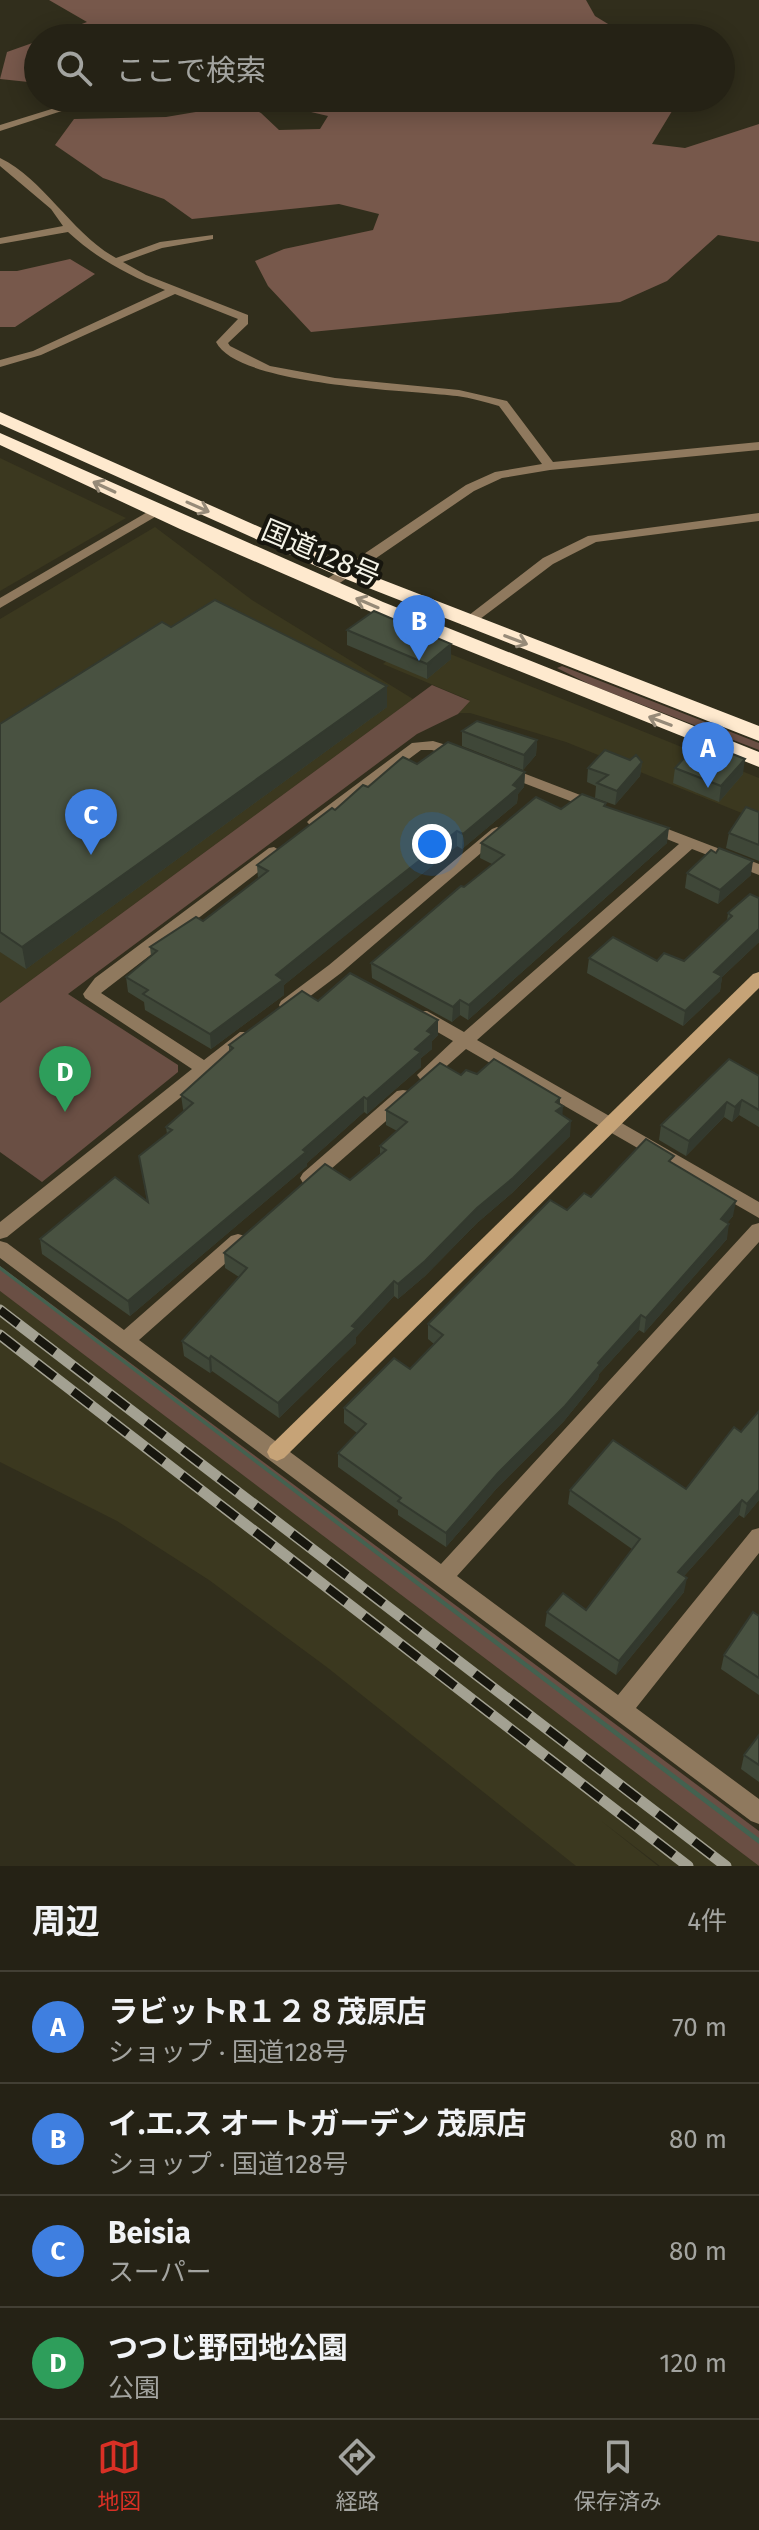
<!DOCTYPE html>
<html lang="ja">
<head>
<meta charset="utf-8">
<style>
  :root { --surface:#252215; --page:#2d2a1e; --text:#f1f3f6; --muted:#a3a4a0; --line:#423f34; --accent:#d93025 }
  body { margin:0; font-family:"Fira Sans","Noto Sans JP",sans-serif; background:var(--page); color:var(--text) }
  .you { position:absolute; left:432px; top:844px; width:28px; height:28px; margin:-20px; border:6px solid #fff; border-radius:50%; background:#1a73e8; box-shadow:0 0 0 12px #1a73e833 }
  .badge { display:grid; place-items:center; width:52px; height:52px; border-radius:50%; background:var(--accent); color:#fff; font-size:26px; font-weight:700 }
  .pin { position:absolute; translate:-50% -66px; filter:drop-shadow(0 2px 4px #0008) }
  .pin::after { content:''; position:absolute; top:42px; width:28px; height:24px; background:inherit; clip-path:polygon(0 0,100% 0,50% 100%) }
  .list { margin:0; padding:0; list-style:none }
  h2 { display:flex; justify-content:space-between; align-items:center; height:104px; margin:0; padding:0 32px; font-size:34px }
  h2 small { font-size:26px; font-weight:400; color:var(--muted) }
  .list li { display:grid; grid-template-columns:52px 1fr auto; gap:24px; align-items:center; box-sizing:border-box; height:112px; padding:0 32px; border-top:2px solid var(--line) }
  .list b { display:block; font-size:30px; white-space:nowrap }
  .list p { margin:0; font-size:26px; white-space:nowrap; color:var(--muted) }
  .list em { font-size:26px; font-style:normal; color:var(--muted) }
  .icon { flex:none; width:44px; height:44px; fill:none; stroke:currentColor; stroke-width:2; stroke-linecap:round; stroke-linejoin:round }
  .map { position:relative; flex:none; width:759px; height:1866px; overflow:hidden }
  .search { position:absolute; background:var(--surface); box-shadow:0 4px 20px #0003; left:24px; right:24px; top:24px; height:88px; display:flex; align-items:center; gap:20px; box-sizing:border-box; padding:0 28px; border-radius:44px; color:var(--muted); font-size:30px }
  .sheet { height:552px; background:var(--surface) }
  nav { display:flex; justify-content:space-around; align-items:center; box-sizing:border-box; height:112px; border-top:2px solid var(--line); background:var(--surface); font-size:22px; color:var(--muted) }
  nav a { display:grid; justify-items:center; gap:4px }
  nav .on { color:var(--accent) }
  .map>svg:first-child { display:block }
</style>
</head>
<body>
<div class="map">
<svg width="759" height="1866" viewBox="0 0 759 1866">
  <rect width="100%" height="100%" fill="#312e1c"/>
  <g fill="#3b381f">
    <polygon points="0,458 126,518 0,591"/>
    <polygon points="155,527 252,600 413,699 0,1003 0,619"/>
    <polygon points="413,639 759,778 759,820 566,742 470,713 458,713 469,700 383,664"/>
    <polygon points="0,1291 759,1866 660,1866 600,1820 658,1866 576,1866 328,1668 209,1580 117,1521 0,1462"/>
  </g>
  <g fill="#6a4f44">
    <polygon points="562,666 759,743 759,750 591,685 557,668"/>
    <polygon points="432,685 470,701 458,714 417,734 68,994 178,1065 178,1072 42,1182 0,1152 0,1003"/>
    <polygon points="0,1266 759,1831 759,1866 0,1291"/>
  </g>
  <g fill="#77584b">
    <polygon points="49,0 586,0 595,16 631,38 300,38 291,32 196,27 172,38 45,38 87,22"/>
    <polygon points="38,41 38,83 0,79 7,52"/>
    <polygon points="291,98 680,98 652,144 685,148 759,124 759,242 718,235 667,281 620,302 311,332 268,286 255,261 284,249 373,230 379,214 339,204 192,219 164,199 103,178 55,145 74,119 166,117 243,104 261,113 279,130 320,129 328,116 294,108"/>
    <polygon points="70,259 95,274 15,327 0,327 0,271 17,271"/>
  </g>
  <polygon fill="#436250" points="0,1266 759,1838 759,1844 0,1270"/>
  <g fill="none" stroke-linecap="round" stroke-linejoin="round">
    <g fill="#8f795e" fill-rule="evenodd">
      <polygon points="87,98 102,98 0,131 0,125"/>
      <polygon points="186,98 198,98 213,108 205,110"/>
      <path d="M0,158C45,180 71,233 116,258L160,242L213,235V239L162,248L123,262L146,275L248,315V324L228,343L230,346L270,366L335,378L459,390L507,401L553,462L759,442V450L550,470L502,478L474,491L331,589H321V583L466,485L495,472L542,464L499,406C485,402 471,398 457,396C409,390 238,386 216,342L238,319L175,294L41,355L0,367V360L33,351L165,290C128,275 97,259 68,232L0,244V238L63,226L51,209L0,166Z"/>
      <polygon points="156,507 160,508 160,514 0,608 0,598"/>
      <polygon points="759,513 759,521 596,542 553,564 472,625 462,625 460,622 543,558 588,536"/>
      <polygon points="433,741 466,751 468,754 461,759 432,750 421,750 320,825 310,825 307,822 310,819 412,743"/>
      <polygon points="505,766 601,803 603,806 601,809 591,809 500,774 498,771 500,768"/>
      <polygon points="647,821 759,864 759,875 692,849 477,1040 759,1202 759,1218 466,1049 432,1079 420,1079 417,1075 453,1041 415,1019 413,1015 415,1011 427,1011 464,1032 679,844 642,829 639,826 642,823"/>
      <polygon points="497,827 505,832 502,835 341,973 293,1009 281,1009 279,1005 281,1001 329,965 492,829"/>
      <polygon points="274,847 282,852 279,856 101,993 204,1060 240,1032 252,1032 254,1036 252,1040 7,1237 0,1239 0,1222 192,1069 85,998 83,994 95,978 269,848"/>
      <polygon points="403,1090 409,1091 412,1096 409,1101 315,1183 309,1185 303,1183 300,1178 303,1173 397,1091"/>
      <polygon points="759,1223 759,1242 457,1576 618,1695 752,1530 759,1528 759,1553 636,1708 759,1799 759,1824 751,1821 0,1258 0,1241 7,1243 124,1330 231,1236 238,1234 245,1236 247,1241 245,1246 139,1340 441,1564 752,1225"/>
    </g>
    <polygon fill="#c6a377" fill-rule="evenodd" points="759,972 759,988 284,1458 277,1461 270,1458 267,1452 270,1446 753,974"/>
    <g fill="#fee9ce" fill-rule="evenodd">
      <polygon points="0,412 352,568 759,726 759,741 338,576 0,424"/>
      <polygon points="0,433 383,602 759,752 759,767 369,611 180,529 0,445"/>
    </g>
    <defs>
      <g id="rail">
        <polyline points="0,1310 726,1866"/>
        <polyline points="0,1335 688,1866"/>
      </g>
    </defs>
    <use href="#rail" stroke="#a3a192" stroke-width="11"/>
    <use href="#rail" stroke="#17160e" stroke-width="8" stroke-dasharray="23" stroke-linecap="butt"/>
  </g>
  <g fill="#3f4738">
    <polygon points="171,627 387,707 26,969 0,952 0,724"/>
    <polygon points="347,630 451,659 427,679 347,645"/>
    <polygon points="462,731 537,740 536,755 523,770 462,746"/>
    <polygon points="630,760 642,762 640,776 615,805 595,798 596,786 587,782 588,768"/>
    <polygon points="417,764 525,772 524,787 518,794 517,803 462,849 457,846 364,920 284,985 284,995 211,1049 145,1010 144,1002 128,992 126,977 151,956 150,947 203,921 258,879 257,865 368,787"/>
    <polygon points="675,768 743,774 719,802 673,783"/>
    <polygon points="605,806 667,843 468,1020 460,1015 452,1022 372,978 371,963 492,864 480,858 481,843 561,809"/>
    <polygon points="759,812 759,861 726,848 729,833"/>
    <polygon points="687,873 751,875 718,904 685,888"/>
    <polygon points="759,898 759,942 722,977 720,991 683,1026 587,973 589,958 684,961 727,921 728,913"/>
    <polygon points="318,1001 438,1035 432,1041 432,1049 421,1058 421,1067 367,1114 364,1112 307,1163 307,1166 130,1316 42,1254 40,1239 147,1201 139,1156 167,1134 166,1127 184,1111 183,1109 181,1095 229,1052 229,1045"/>
    <polygon points="477,1074 560,1098 560,1104 562,1115 570,1136 512,1193 477,1223 425,1276 398,1299 394,1296 356,1337 356,1343 279,1418 212,1371 210,1373 184,1356 182,1341 239,1277 225,1268 224,1253 350,1180 380,1154 380,1146 397,1131 386,1125 386,1110 461,1075"/>
    <polygon points="759,1076 759,1127 739,1115 732,1122 724,1117 686,1156 659,1140 661,1125"/>
    <polygon points="673,1164 733,1216 727,1223 727,1239 644,1333 639,1330 599,1374 598,1379 564,1421 497,1488 446,1547 398,1515 398,1510 338,1467 338,1453 357,1433 344,1423 344,1408 410,1369 434,1344 428,1339 428,1324 567,1210 591,1197"/>
    <polygon points="759,1411 759,1500 744,1518 739,1515 684,1576 684,1592 616,1675 545,1626 547,1612 586,1610 632,1549 568,1504 570,1490 686,1489 741,1432"/>
    <polygon points="759,1616 759,1695 721,1669 724,1655"/>
    <polygon points="759,1735 759,1782 741,1769 744,1755"/>
  </g>
  <g fill="#33392e">
    <polygon points="451,644 451,659 427,679 427,664"/>
    <polygon points="387,686 387,707 26,969 22,947"/>
    <polygon points="537,740 536,755 523,770 524,755"/>
    <polygon points="745,759 743,774 719,802 721,786"/>
    <polygon points="642,762 640,776 615,805 617,791"/>
    <polygon points="525,772 524,787 518,794 517,803 462,849 463,834 513,785"/>
    <polygon points="669,828 667,843 468,1020 469,1005"/>
    <polygon points="457,831 457,846 284,985 284,995 211,1049 210,1034 276,975"/>
    <polygon points="753,861 751,875 718,904 720,890"/>
    <polygon points="759,929 759,942 722,977 720,991 683,1026 685,1011 714,972"/>
    <polygon points="460,1000 460,1015 452,1022 453,1007"/>
    <polygon points="438,1020 438,1035 432,1041 432,1049 421,1058 421,1067 367,1114 367,1099 415,1049 427,1031"/>
    <polygon points="364,1097 364,1112 307,1163 307,1166 130,1316 128,1301"/>
    <polygon points="560,1098 559,1109 563,1106 562,1121 556,1116 556,1102"/>
    <polygon points="742,1100 739,1115 732,1122 735,1107"/>
    <polygon points="727,1102 724,1117 686,1156 689,1141"/>
    <polygon points="571,1121 570,1136 512,1193 477,1223 425,1276 398,1299 398,1284 477,1208"/>
    <polygon points="736,1201 733,1216 718,1234 721,1219"/>
    <polygon points="729,1224 727,1239 644,1333 646,1318"/>
    <polygon points="394,1281 394,1296 356,1337 356,1343 279,1418 278,1403"/>
    <polygon points="641,1315 639,1330 599,1374 598,1379 564,1421 497,1488 446,1547 446,1533 498,1473"/>
    <polygon points="211,1356 212,1371 210,1373 209,1359"/>
    <polygon points="759,1490 759,1500 744,1518 747,1504"/>
    <polygon points="742,1500 739,1515 675,1586 678,1572"/>
    <polygon points="687,1578 684,1592 616,1675 619,1661"/>
  </g>
  <g fill="#495241" stroke="#33392e" stroke-width="2">
    <polygon points="215,600 387,686 22,947 0,932 0,724 162,622 171,627"/>
    <polygon points="374,611 451,644 427,664 347,630"/>
    <polygon points="477,721 537,740 524,755 462,731"/>
    <polygon points="700,741 745,759 721,786 675,768"/>
    <polygon points="448,742 525,772 513,785 518,788 463,834 457,831 363,905 276,975 283,980 210,1034 143,994 148,990 126,977 157,951 150,947 196,917 203,921 268,871 257,865 332,808 335,810 363,785 368,787 403,757 417,764"/>
    <polygon points="605,750 630,760 636,755 642,762 617,791 597,783 608,775 588,768"/>
    <polygon points="582,794 606,803 604,806 669,828 469,1005 460,1000 453,1007 371,963 461,886 464,887 504,855 481,843 536,797 561,809"/>
    <polygon points="746,807 759,812 759,845 729,833"/>
    <polygon points="719,848 753,861 720,890 687,873 711,850 716,853"/>
    <polygon points="750,894 759,898 759,929 714,972 722,976 685,1011 589,958 613,937 657,961 664,953 684,961 732,916 728,913"/>
    <polygon points="350,973 438,1020 427,1031 432,1034 415,1049 421,1052 367,1099 364,1097 303,1150 306,1152 128,1301 40,1239 115,1177 148,1202 139,1156 172,1130 166,1127 193,1103 181,1095 233,1048 229,1045 302,991 318,1001"/>
    <polygon points="494,1059 560,1098 556,1102 563,1106 556,1111 571,1121 513,1178 477,1208 425,1261 398,1284 394,1281 352,1326 356,1328 278,1403 211,1356 209,1359 182,1341 247,1268 224,1253 325,1164 350,1180 386,1150 380,1146 407,1122 386,1110 440,1063 461,1075 466,1070 477,1074"/>
    <polygon points="729,1059 759,1076 759,1110 742,1100 735,1107 727,1102 689,1141 661,1125"/>
    <polygon points="646,1139 674,1156 669,1161 736,1201 721,1219 729,1224 646,1318 641,1315 598,1363 600,1365 565,1406 498,1473 446,1533 398,1501 401,1498 338,1453 366,1424 344,1408 394,1358 410,1369 443,1335 428,1324 550,1200 567,1210 584,1193 591,1197"/>
    <polygon points="759,1411 759,1490 747,1504 742,1500 678,1572 687,1578 619,1661 547,1612 563,1593 586,1610 640,1539 570,1490 613,1440 686,1489 734,1427 741,1432"/>
    <polygon points="753,1612 759,1616 759,1678 724,1655"/>
    <polygon points="759,1735 759,1765 744,1755"/>
  </g>
  <defs><path id="oneway-shaft" d="M-6 0H5M1.5-3L5.5 0L1.5 3" fill="none" stroke-width="1.6" stroke-linecap="round" stroke-linejoin="round" transform="scale(2)"/></defs>
  <g stroke="#968a78">
    <use href="#oneway-shaft" transform="translate(104 487) rotate(-155)"/>
    <use href="#oneway-shaft" transform="translate(198 507) rotate(24)"/>
    <use href="#oneway-shaft" transform="translate(367 603) rotate(-157)"/>
    <use href="#oneway-shaft" transform="translate(516 640) rotate(21)"/>
    <use href="#oneway-shaft" transform="translate(660 721) rotate(-159)"/>
  </g>
  <g text-anchor="middle" dominant-baseline="central" stroke-width="8" stroke-linejoin="round" paint-order="stroke">
    <g font-size="28" fill="#f4f3e7" stroke="#17160e">
      <text transform="translate(321 553) rotate(23)">国道128号</text>
    </g>
  </g>
</svg>
<div class="you"></div>
<div class="pin badge" style="left:708px;top:788px;background:#3f7fe0">A</div>
<div class="pin badge" style="left:419px;top:661px;background:#3f7fe0">B</div>
<div class="pin badge" style="left:91px;top:855px;background:#3f7fe0">C</div>
<div class="pin badge" style="left:65px;top:1112px;background:#2e9e5b">D</div>
<div class="search"><svg class="icon" aria-label="search" viewBox="0 0 24 24"><circle cx="10" cy="10" r="6"/><path d="M15 15l6 6"/></svg>ここで検索</div>
</div>
<section class="sheet">
<h2>周辺<small>4件</small></h2>
<ul class="list">
<li><span class="badge" style="background:#3f7fe0">A</span><div><b>ラビットR１２８茂原店</b><p>ショップ · 国道128号</p></div><em>70 m</em></li>
<li><span class="badge" style="background:#3f7fe0">B</span><div><b>イ.エ.ス オートガーデン 茂原店</b><p>ショップ · 国道128号</p></div><em>80 m</em></li>
<li><span class="badge" style="background:#3f7fe0">C</span><div><b>Beisia</b><p>スーパー</p></div><em>80 m</em></li>
<li><span class="badge" style="background:#2e9e5b">D</span><div><b>つつじ野団地公園</b><p>公園</p></div><em>120 m</em></li>
</ul>
</section>
<nav>
<a class="on"><svg class="icon" aria-label="map" viewBox="0 0 24 24"><path d="M3 6l6-2 6 2 6-2v14l-6 2-6-2-6 2zM9 4v14M15 6v14"/></svg>地図</a>
<a><svg class="icon" aria-label="directions" viewBox="0 0 24 24"><path d="M12 3l9 9-9 9-9-9zM9 14v-3h6M13 9l2 2-2 2"/></svg>経路</a>
<a><svg class="icon" aria-label="saved" viewBox="0 0 24 24"><path d="M7 4h10v16l-5-4-5 4z"/></svg>保存済み</a>
</nav>
</body>
</html>
